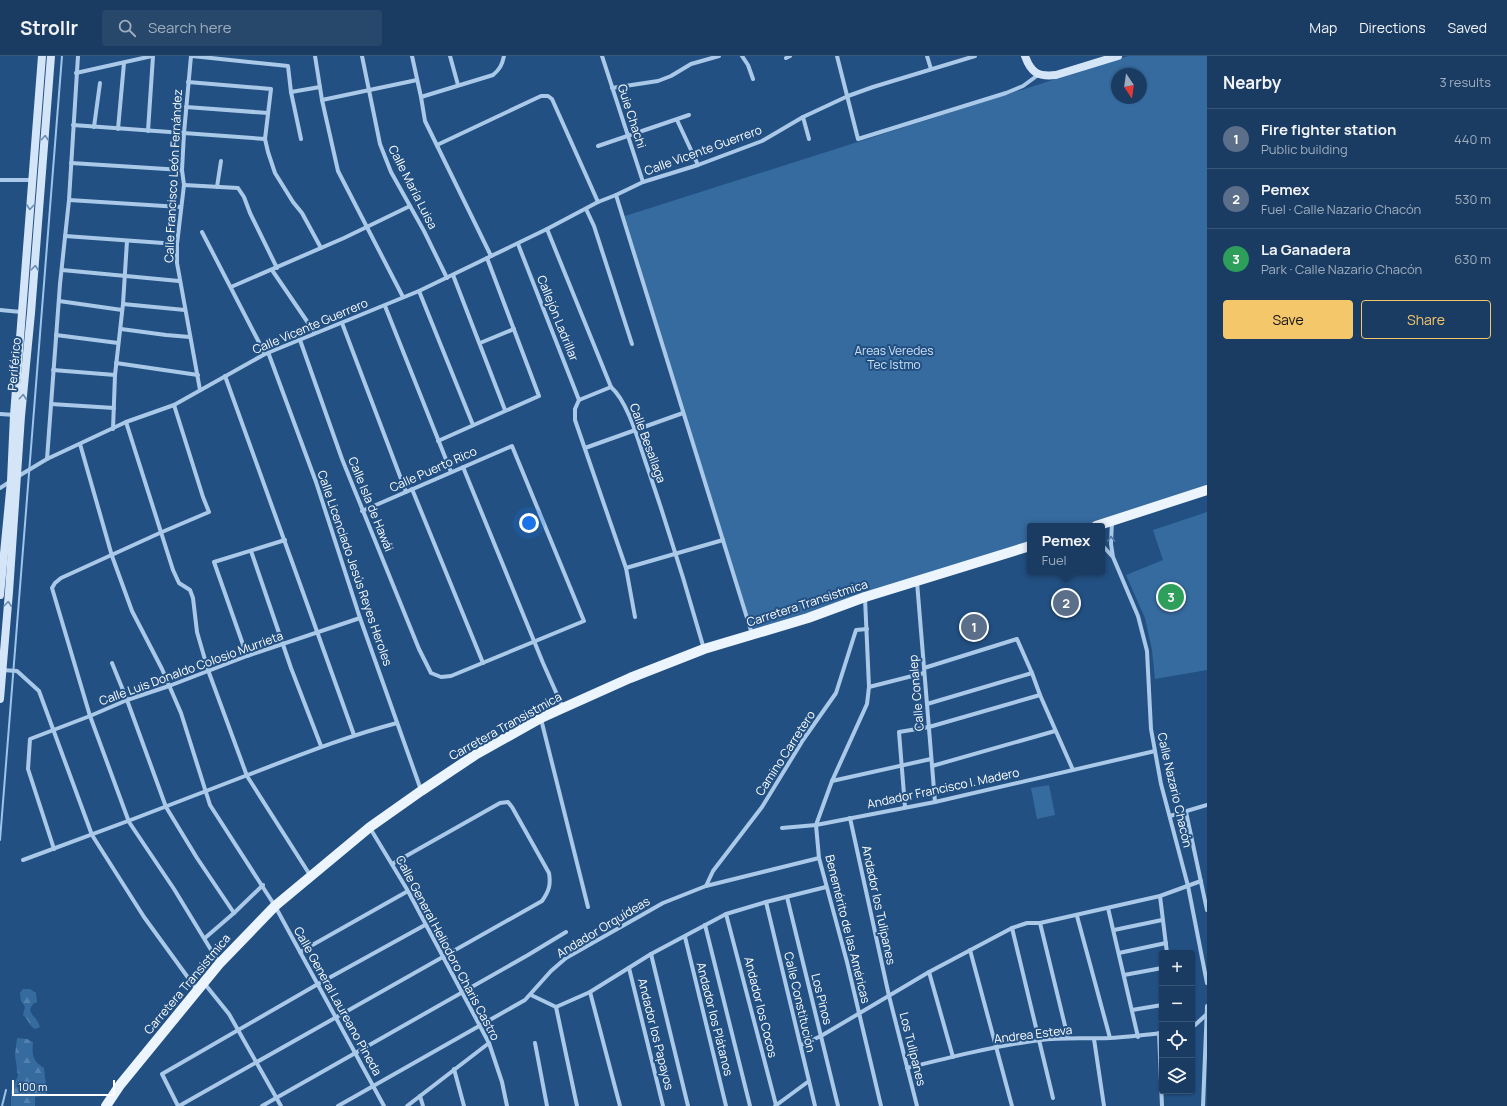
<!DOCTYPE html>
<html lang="en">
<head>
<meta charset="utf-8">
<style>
  :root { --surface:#1a3c62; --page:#27476b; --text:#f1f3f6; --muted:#9fadbe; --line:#385677; --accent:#f5c76b }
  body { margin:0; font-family:Manrope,sans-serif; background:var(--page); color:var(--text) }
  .controls { position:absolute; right:12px; bottom:12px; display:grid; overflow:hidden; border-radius:4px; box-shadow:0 1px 3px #0004 }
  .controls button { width:36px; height:36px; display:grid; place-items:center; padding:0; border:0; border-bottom:1px solid var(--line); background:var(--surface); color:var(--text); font:20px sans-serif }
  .compass { position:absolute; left:1111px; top:12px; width:36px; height:36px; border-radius:50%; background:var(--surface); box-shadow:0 1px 3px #0004; rotate:167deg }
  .scale { position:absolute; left:12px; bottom:10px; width:103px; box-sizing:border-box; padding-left:4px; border:2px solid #fff; border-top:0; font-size:11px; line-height:14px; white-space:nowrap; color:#fff; -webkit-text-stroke:3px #225083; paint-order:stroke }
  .you { position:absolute; left:529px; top:467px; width:14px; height:14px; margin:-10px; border:3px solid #fff; border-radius:50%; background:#1a73e8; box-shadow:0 0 0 6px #1a73e833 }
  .badge { display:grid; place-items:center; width:26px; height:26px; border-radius:50%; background:var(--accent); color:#fff; font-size:13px; font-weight:700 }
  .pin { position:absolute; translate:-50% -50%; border:2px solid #fff; box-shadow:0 1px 4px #0006 }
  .popup { position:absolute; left:1027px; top:467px; width:78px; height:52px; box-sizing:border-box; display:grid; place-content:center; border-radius:4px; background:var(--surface); filter:drop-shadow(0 1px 3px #0005); font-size:13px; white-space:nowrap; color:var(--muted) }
  .popup b { font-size:15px; color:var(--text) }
  .popup::after { content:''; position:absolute; left:50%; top:100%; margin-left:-8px; border:8px solid transparent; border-top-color:var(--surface) }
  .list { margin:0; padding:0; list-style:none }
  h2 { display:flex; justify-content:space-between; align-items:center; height:52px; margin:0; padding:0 16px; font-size:17px }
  h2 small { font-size:13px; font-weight:400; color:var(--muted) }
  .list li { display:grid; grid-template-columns:26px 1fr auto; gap:12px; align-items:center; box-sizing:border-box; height:60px; padding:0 16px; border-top:1px solid var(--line) }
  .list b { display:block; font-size:15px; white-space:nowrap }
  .list p { margin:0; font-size:13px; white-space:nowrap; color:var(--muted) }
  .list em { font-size:13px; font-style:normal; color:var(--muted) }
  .actions { display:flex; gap:8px; padding:12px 16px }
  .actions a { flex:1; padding:9px 0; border:1px solid var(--accent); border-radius:4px; text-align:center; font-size:14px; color:var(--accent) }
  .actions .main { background:var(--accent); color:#111 }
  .icon { flex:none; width:22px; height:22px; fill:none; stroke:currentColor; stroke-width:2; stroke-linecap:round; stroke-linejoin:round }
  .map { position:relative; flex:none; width:1207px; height:1050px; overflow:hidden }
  header { display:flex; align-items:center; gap:24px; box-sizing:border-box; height:56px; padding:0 20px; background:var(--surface); border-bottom:1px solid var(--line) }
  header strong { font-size:19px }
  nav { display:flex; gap:22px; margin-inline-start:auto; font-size:14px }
  .search { width:280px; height:36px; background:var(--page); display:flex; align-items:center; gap:10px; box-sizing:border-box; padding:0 14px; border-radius:4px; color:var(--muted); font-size:15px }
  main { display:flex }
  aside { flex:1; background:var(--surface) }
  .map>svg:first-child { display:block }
</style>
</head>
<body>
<header>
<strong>Strollr</strong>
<div class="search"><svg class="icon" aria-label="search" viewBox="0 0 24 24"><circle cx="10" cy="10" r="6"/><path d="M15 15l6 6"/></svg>Search here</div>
<nav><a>Map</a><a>Directions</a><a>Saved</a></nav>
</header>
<main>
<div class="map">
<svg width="1207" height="1050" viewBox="0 0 1207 1050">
  <defs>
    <pattern id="forest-firs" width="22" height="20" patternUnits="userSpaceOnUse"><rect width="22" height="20" fill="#366ba0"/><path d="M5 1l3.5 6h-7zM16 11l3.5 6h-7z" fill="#5481ae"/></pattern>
  </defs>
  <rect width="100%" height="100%" fill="#225083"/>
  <g fill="url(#forest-firs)">
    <path d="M23,933H30L36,937L37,946L33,948L30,953C31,960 37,961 40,971L35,973C30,971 28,963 23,959L25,951L21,945L20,937Z"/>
    <path d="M17,982L27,983L33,986C32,999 32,1004 44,1012L47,1039L35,1041V1050H11V1035L18,1020L15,999Z"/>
  </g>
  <g fill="#366ba0" fill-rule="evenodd">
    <path d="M1128,0H1207V433L1091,470H1030V490L752,579L625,160ZM1117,18H1141V42H1117Z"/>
    <polygon points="1207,456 1207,614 1155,623 1152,594 1145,562 1126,519 1163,504 1153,474"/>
    <polygon points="1049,729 1055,759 1037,763 1031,732"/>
  </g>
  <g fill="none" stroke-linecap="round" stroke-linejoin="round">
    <g stroke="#9dc4ea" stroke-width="2">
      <polyline points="0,784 62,0"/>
      <polyline points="2,1050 6,1034"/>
    </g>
    <g stroke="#aac9e8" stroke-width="4">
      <polyline points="191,0 184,77 182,114 184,129 177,188 177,207 200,334"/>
      <polyline points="192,0 288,10 291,36 301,83"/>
      <polyline points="315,0 322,44 338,115 403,241"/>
      <polyline points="362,0 380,88 391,116 424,175 447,222"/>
      <polyline points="412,0 421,41 425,65 491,200"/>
      <polyline points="450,0 458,29"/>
      <polyline points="602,0 643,126"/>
      <polyline points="742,0 748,9 753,23"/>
      <polyline points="837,0 858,83 1006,37 1023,30 1038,19"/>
      <polyline points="927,0 931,13"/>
      <polyline points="786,2 790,0"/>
      <polyline points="76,17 152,0"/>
      <polyline points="612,32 658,25 671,20 691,8 719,0"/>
      <polyline points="291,36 320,31"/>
      <path d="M421,41L493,19C500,13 502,9 504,0"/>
      <polyline points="322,44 417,24"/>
      <polyline points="186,51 268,57"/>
      <polyline points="803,61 809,83"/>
      <polyline points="677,64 698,109"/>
      <polyline points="73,69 265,83 271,33 188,26"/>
      <polyline points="94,71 100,27"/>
      <polyline points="118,73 124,7"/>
      <polyline points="148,75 153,0"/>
      <polyline points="265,83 268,96 275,117 293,146 302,157 321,192"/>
      <polyline points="437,89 541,40 548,40 552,43 598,146"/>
      <polyline points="598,90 689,59"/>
      <polyline points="71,107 182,114"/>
      <polyline points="0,124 32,124"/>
      <polyline points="184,129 238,132 244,141 250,157 277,212"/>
      <polyline points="217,131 221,105"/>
      <polyline points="616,139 752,578"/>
      <polyline points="69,144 180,151"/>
      <polyline points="586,153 594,170 632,288"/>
      <path d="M547,173L611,331C630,348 640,392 649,416C669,475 687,533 704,593"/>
      <polyline points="202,176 265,298"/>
      <polyline points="65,180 177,188"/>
      <polyline points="518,188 579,344"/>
      <polyline points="62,214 179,225"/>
      <polyline points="272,214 315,277"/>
      <polyline points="453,219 505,354"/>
      <polyline points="231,231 344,182 410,150"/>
      <polyline points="419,235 473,369"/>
      <polyline points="59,245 122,254"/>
      <polyline points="123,248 185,254"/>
      <polyline points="385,250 451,416"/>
      <polyline points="0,254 21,256"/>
      <polyline points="342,267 406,436"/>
      <polyline points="121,273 166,279 190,281"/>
      <polyline points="56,279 118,287"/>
      <polyline points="300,284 342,403 419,593 431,617 441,621 451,620 584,565 512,390 362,455"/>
      <polyline points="480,287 514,273"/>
      <polyline points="268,296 316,426 360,562 421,734"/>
      <polyline points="116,307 198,319"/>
      <polyline points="53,314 115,319"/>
      <polyline points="225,320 300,528 354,679"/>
      <polyline points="611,331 579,344 575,353 575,364 626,512 635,561"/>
      <polyline points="51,348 114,352"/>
      <polyline points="174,349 203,441 209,456 162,476 61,522 55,527 52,532 90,660 129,766 174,833 219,907"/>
      <polyline points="0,358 15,359"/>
      <polyline points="126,366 173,514 179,527 190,534 193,542 197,576 208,614 247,720 310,819"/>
      <polyline points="113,373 115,319 123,248 127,185"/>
      <polyline points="438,385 539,340 487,202"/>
      <polyline points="80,388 112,500 132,555 162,613 181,657 210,749 275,850 384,1050"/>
      <polyline points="585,392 683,357"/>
      <polyline points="47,403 60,228 69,144 78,0"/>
      <polyline points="463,411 543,607 563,652"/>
      <polyline points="17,421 47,403 126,366 174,349 265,298 419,235 547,173 598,146 616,139 643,126 698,109 762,85 803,61 848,40 873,31 975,0"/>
      <polyline points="0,432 11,425"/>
      <polyline points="412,433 483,607"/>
      <polyline points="1112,465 1111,488 1113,501 1138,560 1147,595 1151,673 1161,728 1188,830 1207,927"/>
      <polyline points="1102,489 1112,500"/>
      <polyline points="251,495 291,612 321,690"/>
      <polyline points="626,512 723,484"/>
      <polyline points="917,526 935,746"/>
      <polyline points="865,542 869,631 867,648 832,725 816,769 819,802 847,906 881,1050"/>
      <polyline points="247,600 214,506 285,484"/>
      <polyline points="112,607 127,644 166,751 197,802 234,857"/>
      <polyline points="924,612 1017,583 1032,617 1040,639 1073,714"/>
      <polyline points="2,614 17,615 39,635 92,779 144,861 197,934"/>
      <polyline points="869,631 924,617"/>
      <polyline points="927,648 1032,617"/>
      <polyline points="541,663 588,851"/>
      <polyline points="932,710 1055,675"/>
      <polyline points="832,725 931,703"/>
      <polyline points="905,751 899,676 929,671 1040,639"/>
      <polyline points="1186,756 1207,854"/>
      <polyline points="1170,760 1207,749"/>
      <polyline points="850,762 889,940 917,1050"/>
      <polyline points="370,772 408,835 489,987 502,1026 507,1050"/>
      <polyline points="782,772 816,769 935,746 1155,695"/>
      <polyline points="54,793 28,713 30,683 90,660 127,644 169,630 247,600 360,562"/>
      <path d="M23,804C97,777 171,749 245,720C295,701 344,681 397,667"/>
      <polyline points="706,830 713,815 762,751 803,684 836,637 856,574 867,573"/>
      <polyline points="1160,840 1167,897"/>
      <polyline points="787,841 838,1050"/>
      <polyline points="766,846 815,1050"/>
      <polyline points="1108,852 1138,981"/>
      <polyline points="726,858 776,1049"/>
      <polyline points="1077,860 1110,982"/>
      <polyline points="1040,867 1068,982"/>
      <polyline points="705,869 750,1050"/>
      <polyline points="1012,872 1053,1042"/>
      <polyline points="1114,874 1162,864"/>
      <polyline points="685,881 726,1050"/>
      <polyline points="205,882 234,857 263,829"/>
      <polyline points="970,894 1012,1050"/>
      <polyline points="300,896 408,835"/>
      <polyline points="1119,897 1166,887"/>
      <polyline points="651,898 688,1050"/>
      <polyline points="629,912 663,1050"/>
      <polyline points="929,916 953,1001"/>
      <polyline points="1124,919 1162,912"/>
      <polyline points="204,927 229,958 281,1050"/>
      <polyline points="590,936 620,1050"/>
      <polyline points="531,939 556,951 590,936 651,898 726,858 766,846 826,831"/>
      <polyline points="556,951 577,1050"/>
      <polyline points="1132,954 1162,949"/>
      <polyline points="1192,970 1195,969 1207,958"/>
      <polyline points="1159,977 1162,1050"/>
      <polyline points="1094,983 1104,1050"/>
      <polyline points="535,987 547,1050"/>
      <polyline points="801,989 821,980 929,916 1012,872 1027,867 1040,867 1160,840 1201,825"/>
      <path d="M907,1012C951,1001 995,990 1040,984C1063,981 1086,983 1110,982C1128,981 1145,979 1162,977"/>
      <polyline points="454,1013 464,1050"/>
      <polyline points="420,1040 423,1050"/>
      <polyline points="178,1050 162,1018 318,928 425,869"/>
      <path d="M179,1050L542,845C549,835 551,829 549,817L512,751L508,746L500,747L392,808"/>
      <polyline points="262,1050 528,899 566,876"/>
      <polyline points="338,1050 525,944 551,915 566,902 663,847 706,830 819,802"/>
      <polyline points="407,1050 489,987"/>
      <polyline points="775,1050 809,1025"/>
      <polyline points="1203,1050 1207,950"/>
    </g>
    <g stroke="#d4e5f7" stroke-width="8">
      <path d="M1025,0C1031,17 1038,21 1056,19L1118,0"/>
      <polyline points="0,539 11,425 14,359 42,0"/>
      <polyline points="0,643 9,536 21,360 31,257 51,0"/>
    </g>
    <g stroke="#ecf4fe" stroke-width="10">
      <polyline points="1096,470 1207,434"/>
      <polyline points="106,1050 120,1029 219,908 275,850 370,771 421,735 475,699 541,662 563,652 630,622 704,593 808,562 865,541 1030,490"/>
    </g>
  </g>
  <defs><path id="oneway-chevron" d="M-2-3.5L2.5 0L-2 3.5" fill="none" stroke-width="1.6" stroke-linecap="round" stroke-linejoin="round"/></defs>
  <g stroke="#698cb1">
    <use href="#oneway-chevron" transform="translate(45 82) rotate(-86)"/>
    <use href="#oneway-chevron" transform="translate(30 151) rotate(95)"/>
    <use href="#oneway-chevron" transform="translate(35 212) rotate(-85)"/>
    <use href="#oneway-chevron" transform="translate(23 341) rotate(-85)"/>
    <use href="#oneway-chevron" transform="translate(8 548) rotate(-85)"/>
  </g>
  <use stroke="#527aa6" href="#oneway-chevron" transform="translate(1111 483) rotate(-90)"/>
  <g text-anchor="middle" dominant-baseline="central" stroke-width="4" stroke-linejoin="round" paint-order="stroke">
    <g font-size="12" fill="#fff" stroke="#225083">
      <text transform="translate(632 60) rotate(72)">Guie Chachi</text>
      <text transform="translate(703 94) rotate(-20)">Calle Vicente Guerrero</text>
      <text transform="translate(173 120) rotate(-87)">Calle Francisco León Fernández</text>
      <text transform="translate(413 131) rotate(63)">Calle María Luisa</text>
      <text transform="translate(558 262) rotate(68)">Callejón Ladrillar</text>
      <text transform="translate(310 270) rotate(-23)">Calle Vicente Guerrero</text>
      <text transform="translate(14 308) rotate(-85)">Periférico</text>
      <text transform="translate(648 387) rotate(70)">Calle Besallaga</text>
      <text transform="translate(433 413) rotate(-24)">Calle Puerto Rico</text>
      <text transform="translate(371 448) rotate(68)">Calle Isla de Hawái</text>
      <text transform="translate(355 512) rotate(71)">Calle Licenciado Jesús Reyes Heroles</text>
      <text transform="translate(807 547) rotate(-18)">Carretera Transistmica</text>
      <text transform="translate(191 612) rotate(-20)">Calle Luis Donaldo Colosio Murrieta</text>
      <text transform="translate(916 637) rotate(-95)">Calle Conalep</text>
      <text transform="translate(505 670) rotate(-29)">Carretera Transistmica</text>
      <text transform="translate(785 697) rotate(-57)">Camino Carretero</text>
      <text transform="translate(943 732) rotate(-12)">Andador Francisco I. Madero</text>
      <text transform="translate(1175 734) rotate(77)">Calle Nazario Chacón</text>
      <text transform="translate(879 849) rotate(78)">Andador los Tulipanes</text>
      <text transform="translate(603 871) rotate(-31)">Andador Orquídeas</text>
      <text transform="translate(848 873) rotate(76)">Benemérito de las Américas</text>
      <text transform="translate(448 892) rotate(62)">Calle General Heliodoro Charis Castro</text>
      <text transform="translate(187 928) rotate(-50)">Carretera Transistmica</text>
      <text transform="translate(822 943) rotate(76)">Los Pinos</text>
      <text transform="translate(338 945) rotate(61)">Calle General Laureano Pineda</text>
      <text transform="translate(800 946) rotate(77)">Calle Constitución</text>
      <text transform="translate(761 951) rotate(76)">Andador los Cocos</text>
      <text transform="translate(715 963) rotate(76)">Andador los Plátanos</text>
      <text transform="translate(656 978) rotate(76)">Andador los Papayos</text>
      <text transform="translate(1033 978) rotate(-7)">Andrea Esteva</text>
      <text transform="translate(913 993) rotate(76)">Los Tulipanes</text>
    </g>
    <g font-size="12" fill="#cee2f6" stroke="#225083">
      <text x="894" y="294">Areas Veredes<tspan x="894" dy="14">Tec Istmo</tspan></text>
    </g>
  </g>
</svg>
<div class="controls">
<button>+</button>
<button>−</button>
<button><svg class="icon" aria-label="locate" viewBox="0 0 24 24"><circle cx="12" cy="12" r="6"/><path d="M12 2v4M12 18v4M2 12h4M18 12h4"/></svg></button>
<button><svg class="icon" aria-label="layers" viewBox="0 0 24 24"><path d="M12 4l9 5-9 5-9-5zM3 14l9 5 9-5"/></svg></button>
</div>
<svg class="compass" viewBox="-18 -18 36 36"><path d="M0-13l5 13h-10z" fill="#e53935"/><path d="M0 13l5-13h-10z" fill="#9fadbe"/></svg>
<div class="scale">100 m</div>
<div class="you"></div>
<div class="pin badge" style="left:974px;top:571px;background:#5c6f8a">1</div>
<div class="pin badge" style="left:1066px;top:547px;background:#5c6f8a">2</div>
<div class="popup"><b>Pemex</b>Fuel</div>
<div class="pin badge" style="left:1171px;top:541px;background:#2e9e5b">3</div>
</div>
<aside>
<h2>Nearby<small>3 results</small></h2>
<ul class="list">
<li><span class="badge" style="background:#5c6f8a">1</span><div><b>Fire fighter station</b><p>Public building</p></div><em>440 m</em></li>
<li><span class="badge" style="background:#5c6f8a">2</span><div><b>Pemex</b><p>Fuel · Calle Nazario Chacón</p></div><em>530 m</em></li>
<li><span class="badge" style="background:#2e9e5b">3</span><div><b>La Ganadera</b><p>Park · Calle Nazario Chacón</p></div><em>630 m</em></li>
</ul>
<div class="actions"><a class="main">Save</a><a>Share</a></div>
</aside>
</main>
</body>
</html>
